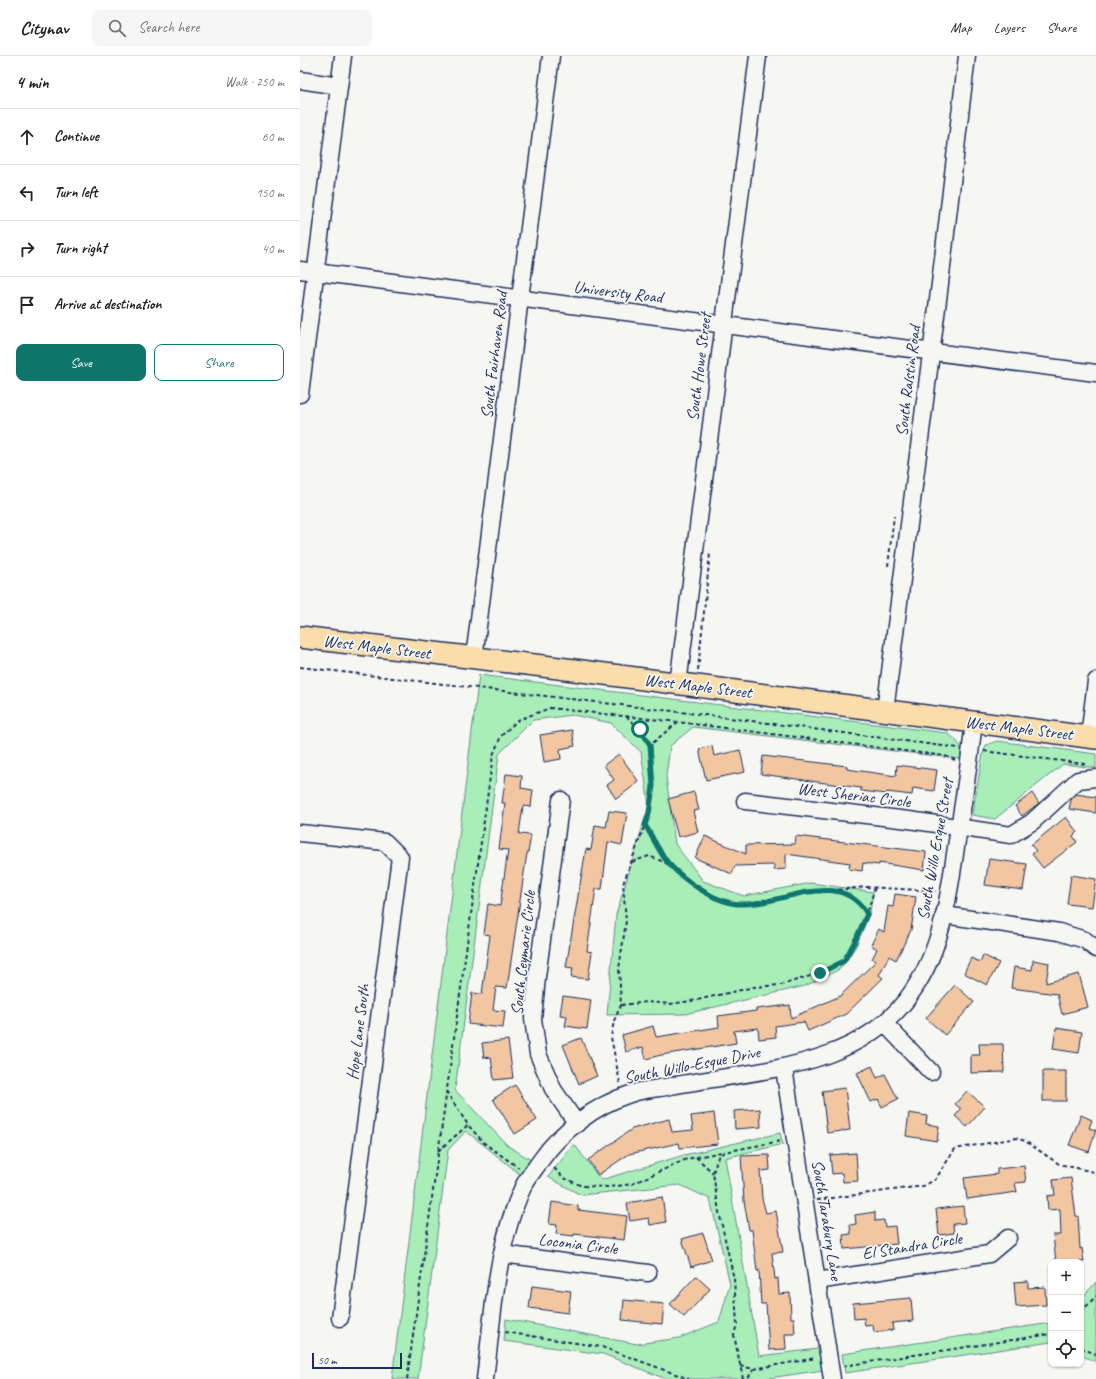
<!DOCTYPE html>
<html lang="en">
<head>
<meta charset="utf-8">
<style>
  :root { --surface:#fff; --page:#f6f6f6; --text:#222; --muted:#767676; --line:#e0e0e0; --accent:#0f766e }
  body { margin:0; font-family:Caveat,sans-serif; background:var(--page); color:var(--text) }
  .controls { position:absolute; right:12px; bottom:12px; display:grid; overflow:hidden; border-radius:8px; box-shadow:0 1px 3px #0004 }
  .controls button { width:36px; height:36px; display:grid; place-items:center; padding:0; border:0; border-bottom:1px solid var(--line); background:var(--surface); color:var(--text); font:20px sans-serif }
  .scale { position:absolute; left:12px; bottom:10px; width:90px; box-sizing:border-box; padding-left:4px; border:2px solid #1b2f5e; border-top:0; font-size:11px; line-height:14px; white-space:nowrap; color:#1b2f5e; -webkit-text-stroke:3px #f6f6f2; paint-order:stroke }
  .stop { position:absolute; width:12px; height:12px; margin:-9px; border:3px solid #0f766e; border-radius:50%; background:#fff }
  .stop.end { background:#0f766e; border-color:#fff; box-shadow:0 1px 4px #0008 }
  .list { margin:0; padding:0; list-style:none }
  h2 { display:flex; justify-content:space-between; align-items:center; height:52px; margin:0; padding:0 16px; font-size:17px }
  h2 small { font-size:13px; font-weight:400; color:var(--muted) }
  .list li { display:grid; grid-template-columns:26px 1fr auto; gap:12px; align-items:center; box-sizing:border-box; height:56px; padding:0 16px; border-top:1px solid var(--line) }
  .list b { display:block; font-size:15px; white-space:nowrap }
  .list em { font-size:13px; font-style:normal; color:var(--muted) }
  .actions { display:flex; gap:8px; padding:12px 16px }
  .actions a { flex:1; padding:9px 0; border:1px solid var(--accent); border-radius:8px; text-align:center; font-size:14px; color:var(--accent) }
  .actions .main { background:var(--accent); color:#fff }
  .icon { flex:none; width:22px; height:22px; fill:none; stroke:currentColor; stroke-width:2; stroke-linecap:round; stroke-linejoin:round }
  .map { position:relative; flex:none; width:796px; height:1323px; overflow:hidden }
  header { display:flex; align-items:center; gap:24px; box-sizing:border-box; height:56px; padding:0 20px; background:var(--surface); border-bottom:1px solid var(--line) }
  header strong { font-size:19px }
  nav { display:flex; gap:22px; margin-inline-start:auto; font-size:14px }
  .search { width:280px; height:36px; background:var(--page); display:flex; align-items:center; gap:10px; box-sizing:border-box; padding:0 14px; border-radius:8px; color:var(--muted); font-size:15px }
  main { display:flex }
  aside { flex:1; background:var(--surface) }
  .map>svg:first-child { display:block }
</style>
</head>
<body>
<header>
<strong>Citynav</strong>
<div class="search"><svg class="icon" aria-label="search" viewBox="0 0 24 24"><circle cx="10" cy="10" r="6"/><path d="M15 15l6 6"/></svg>Search here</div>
<nav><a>Map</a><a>Layers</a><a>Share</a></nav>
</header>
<main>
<aside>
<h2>4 min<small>Walk · 250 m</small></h2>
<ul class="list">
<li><svg class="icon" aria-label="ahead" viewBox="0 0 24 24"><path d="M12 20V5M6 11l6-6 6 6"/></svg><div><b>Continue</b></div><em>60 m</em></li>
<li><svg class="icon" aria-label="left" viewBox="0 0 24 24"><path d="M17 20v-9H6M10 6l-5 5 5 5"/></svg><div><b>Turn left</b></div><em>150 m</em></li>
<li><svg class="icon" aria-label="right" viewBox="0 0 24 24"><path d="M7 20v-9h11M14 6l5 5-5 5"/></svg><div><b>Turn right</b></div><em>40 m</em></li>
<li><svg class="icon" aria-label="arrive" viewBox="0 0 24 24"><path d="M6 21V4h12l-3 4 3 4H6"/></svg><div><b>Arrive at destination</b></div></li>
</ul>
<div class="actions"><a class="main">Save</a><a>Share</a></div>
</aside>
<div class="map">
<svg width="796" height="1323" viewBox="0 0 796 1323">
  <rect width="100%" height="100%" fill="#f6f6f2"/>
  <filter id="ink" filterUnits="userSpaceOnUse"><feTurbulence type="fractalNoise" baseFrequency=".025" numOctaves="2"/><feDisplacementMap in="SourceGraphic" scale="8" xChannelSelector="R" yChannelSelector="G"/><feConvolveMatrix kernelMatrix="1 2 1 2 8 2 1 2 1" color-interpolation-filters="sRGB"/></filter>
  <g filter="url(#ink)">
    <g fill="#a9eeb9" stroke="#628e8c">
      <path d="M179,619L647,677C658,685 662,689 661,703L393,671L370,690L366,720L375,788L403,825L444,840L511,827L573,836L570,856L556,890L540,913L505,930L385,958L307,959L316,859L349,749L341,696L311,667L273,659L233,664L199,698L155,1034L208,1090L231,1104L221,1119L166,1075L148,1094L118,1323H92Z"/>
      <polygon points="697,685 796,698 796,712 763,708 695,763 672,759 683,697 686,689"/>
      <polygon points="480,1077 483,1088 425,1102 459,1300 518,1293 523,1314 463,1323 366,1323 303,1298 204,1285 206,1263 337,1288 379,1282 419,1266 430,1228 410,1143 380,1129 281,1139 248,1121 274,1088 301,1124 384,1099"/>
      <polygon points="796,1226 796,1306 781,1299 781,1243"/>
      <polygon points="751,1267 751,1286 545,1317 542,1298"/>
    </g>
    <g fill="#f1c6a0" stroke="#1b2f5e">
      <polygon points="272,674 275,690 260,693 261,703 244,706 240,679"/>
      <polygon points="412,690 414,700 440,694 445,716 406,724 399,693"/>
      <polygon points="319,698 339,726 316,743 307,729 314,724 304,709"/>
      <polygon points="463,700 547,710 547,713 596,720 597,709 637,714 634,735 613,732 612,739 587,736 587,738 561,735 561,732 461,718"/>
      <polygon points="206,718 222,720 221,732 233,734 231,751 223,750 219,778 231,779 228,797 227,797 207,932 196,931 193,954 205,955 203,972 168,968 172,937 182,938 190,879 184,878 188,848 200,850 208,794 199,793 205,747 202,747"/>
      <polygon points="394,736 399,754 393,755 398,776 378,781 368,743"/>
      <polygon points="732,737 739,747 722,760 715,750"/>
      <polygon points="776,738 796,741 796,757 769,753 771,744"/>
      <polygon points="309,755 327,757 322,789 308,786 302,833 296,833 287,895 292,896 288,923 271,921 273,912 266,911 286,793 291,794 295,769 306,771"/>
      <polygon points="766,761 777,776 773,780 777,786 743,812 732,798 736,795 731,789"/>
      <polygon points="405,780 446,798 446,789 495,788 496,780 626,796 624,814 579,807 579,809 563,807 562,815 549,813 550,807 486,798 486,813 474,814 474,809 435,810 432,818 395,802"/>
      <polygon points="689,803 727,808 723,834 685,829"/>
      <polygon points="771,819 796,823 792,851 767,848"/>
      <polygon points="595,838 616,841 611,874 596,904 589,900 579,919 583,922 546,958 508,975 504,966 475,970 476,981 459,983 458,972 434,975 436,987 361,999 346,1003 343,991 326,996 322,979 353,970 356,981 419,971 418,960 456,955 456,953 490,949 491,962 540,940 576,905 572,903 577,893 571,889 579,873 584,876 588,850 593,851"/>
      <polygon points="683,899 699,907 687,929 664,917 671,902 680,906"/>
      <polygon points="733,904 749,907 746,927 779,918 788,951 762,958 757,938 711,932 714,911 732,914"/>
      <polygon points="655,929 674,946 645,979 626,962"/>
      <polygon points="263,940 291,944 287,973 265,970 267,960 260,959"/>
      <polygon points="756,972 782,976 779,997 753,993"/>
      <polygon points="281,982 297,1020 279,1028 263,989"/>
      <polygon points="208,984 213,1022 194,1024 191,1001 184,1002 182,987"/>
      <polygon points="679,988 703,988 704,1016 671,1017 671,999 680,999"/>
      <polygon points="572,1010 577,1022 585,1018 598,1043 582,1051 578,1043 571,1046 557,1017"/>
      <rect x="743" y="1015" width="23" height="30"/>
      <polygon points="215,1029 237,1064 215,1078 193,1043"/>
      <polygon points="545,1032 550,1074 527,1077 522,1035"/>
      <polygon points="667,1035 685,1051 667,1071 655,1060 661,1053 655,1048"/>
      <polygon points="460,1053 461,1071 435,1073 434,1055"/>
      <polygon points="414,1057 418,1088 380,1092 379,1087 329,1098 298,1119 288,1104 332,1073 369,1063 372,1076 393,1074 391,1060"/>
      <polygon points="609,1057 627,1060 626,1068 639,1070 637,1085 606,1080"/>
      <polygon points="781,1059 792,1064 789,1072 796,1074 789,1096 769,1089"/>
      <polygon points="556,1097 558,1125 543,1126 542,1117 532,1118 530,1099"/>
      <polygon points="469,1099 470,1114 460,1115 462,1142 466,1157 476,1155 483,1196 472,1197 475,1223 478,1222 479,1238 490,1237 491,1262 494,1262 495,1278 485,1278 486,1293 469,1294 466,1248 461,1248 459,1214 457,1215 452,1174 449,1174 444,1145 441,1100"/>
      <polygon points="724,1110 726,1126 715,1127 717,1136 667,1143 664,1122 697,1118 697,1113"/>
      <polygon points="771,1122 776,1160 778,1160 780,1193 782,1192 784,1206 756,1206 753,1179 761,1179 760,1153 748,1154 747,1140 755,1139 753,1124"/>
      <polygon points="362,1141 366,1166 350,1169 349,1162 330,1165 327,1147"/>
      <polygon points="252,1146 278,1150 278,1154 327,1160 324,1184 274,1178 274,1180 256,1178 257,1169 249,1168"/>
      <polygon points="663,1150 665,1167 653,1168 654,1177 639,1179 636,1153"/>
      <polygon points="575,1156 575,1165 584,1164 585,1171 595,1170 597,1188 544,1193 543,1179 551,1178 550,1169 556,1168 555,1159"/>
      <polygon points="403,1177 412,1204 391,1211 382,1183"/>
      <polygon points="396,1220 410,1233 384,1261 370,1248"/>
      <polygon points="728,1225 728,1232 745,1231 746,1249 716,1251 714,1226"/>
      <polygon points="232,1230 271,1235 268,1257 229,1252"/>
      <polygon points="611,1242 613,1265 592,1267 593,1274 574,1276 573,1269 565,1270 564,1262 554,1263 553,1247"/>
      <polygon points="324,1244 364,1248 362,1268 322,1264"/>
    </g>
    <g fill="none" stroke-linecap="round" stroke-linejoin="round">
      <defs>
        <g id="minor">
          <polyline points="0,24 39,30"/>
          <polyline points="0,214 796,317"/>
          <polyline points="0,338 43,0"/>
          <polyline points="174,602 251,0"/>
          <polyline points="378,628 458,0"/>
          <polyline points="585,655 639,236 667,0"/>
          <polyline points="789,681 796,625"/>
          <polyline points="261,744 237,921 233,963 238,998 253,1033 277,1068"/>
          <polyline points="445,745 609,764 711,779 732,766 778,724 796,722"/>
          <polyline points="0,777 85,786 100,801 40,1262"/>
          <polyline points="644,859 759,876 785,884 796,893"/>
          <polyline points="585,968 631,1016"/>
          <polyline points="484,1012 532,1323"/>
          <polyline points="202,1198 348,1217"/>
          <polyline points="517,1225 689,1198 708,1182"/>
          <path d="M185,1323C193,1260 196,1189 223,1131C227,1122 235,1113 241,1104C261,1075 296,1049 330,1038C341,1034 354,1033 366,1031C451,1014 562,1015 614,933C642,891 649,840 656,791C663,750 669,708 674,666"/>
        </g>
        <polyline id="major" points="0,581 243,610 796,682"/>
      </defs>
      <use href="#minor" stroke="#1b2f5e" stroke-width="19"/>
      <use href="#major" stroke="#1b2f5e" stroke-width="24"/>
      <g stroke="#1b2f5e" stroke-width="2" stroke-dasharray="4 3" stroke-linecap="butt">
        <polyline points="588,510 594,460"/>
        <polyline points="0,611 414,660 658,692"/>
        <polyline points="398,614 410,497"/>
        <polyline points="326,660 340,673 350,689 378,666"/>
        <polyline points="684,695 785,708"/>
        <polyline points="332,806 349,800 369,808 345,769"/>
        <polyline points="369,808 393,828 413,840 430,847 445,848 498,838 566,831 636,835"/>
        <path d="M537,834C551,840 559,845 567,858L575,831"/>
        <polyline points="321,949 347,946 370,948 397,944 454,931 481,929 520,917 544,905 556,883 567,858"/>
        <polyline points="320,1027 311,981 314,965 321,949 319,913 326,865 323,828 349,758 353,730 350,689"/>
        <polyline points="146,1035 168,1069 184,1087 219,1112"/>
        <polyline points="138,1095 168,1069"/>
        <polyline points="396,1101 413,1117"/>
        <polyline points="254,1112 264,1122 282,1130 310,1131 332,1128 387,1103 422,1096"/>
        <polyline points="517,1144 623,1130 635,1124 655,1093 716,1082 725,1085 759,1108 794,1116 796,1118"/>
        <polyline points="781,1256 796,1240"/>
        <polyline points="205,1276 302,1291 389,1323"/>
        <polyline points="781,1292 796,1298"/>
        <polyline points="440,1310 454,1313 447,1323"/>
        <polyline points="543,1310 751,1278"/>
        <polyline points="454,1313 516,1302"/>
        <polyline points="107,1323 193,699 201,680 218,664 250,652 378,666 645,700 655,704"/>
        <polyline points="443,1323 434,1279 437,1268 434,1223 419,1156 413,1117 418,1101 424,1096 481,1085"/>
      </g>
      <use href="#minor" stroke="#f6f6f2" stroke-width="16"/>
      <use href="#major" stroke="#faddab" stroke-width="21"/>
    </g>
  </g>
  <g fill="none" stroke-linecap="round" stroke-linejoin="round" filter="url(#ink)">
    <path stroke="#0f766e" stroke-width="5" d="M340,673L350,689L353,730L349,758L345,769C353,781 359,797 369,808C384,824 409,842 431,847C474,856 537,807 567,858L556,883L544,905L520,917"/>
  </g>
  <g text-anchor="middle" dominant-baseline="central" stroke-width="3.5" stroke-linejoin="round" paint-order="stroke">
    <g font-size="17" fill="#1b2f5e" stroke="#f6f6f2">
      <text transform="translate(318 236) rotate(7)">University Road</text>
      <text transform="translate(194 299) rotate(-83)">South Fairhaven Road</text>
      <text transform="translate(399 311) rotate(-83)">South Howe Street</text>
      <text transform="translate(608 325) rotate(-83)">South Ralstin Road</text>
      <text transform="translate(77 591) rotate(7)">West Maple Street</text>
      <text transform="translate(398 630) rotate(7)">West Maple Street</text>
      <text transform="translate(719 672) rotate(7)">West Maple Street</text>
      <text transform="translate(554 739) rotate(7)">West Sheriac Circle</text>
      <text transform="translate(635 793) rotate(-80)">South Willo Esque Street</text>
      <text transform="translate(223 897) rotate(-84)">South Ceymarie Circle</text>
      <text transform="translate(58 976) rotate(-83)">Hope Lane South</text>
      <text transform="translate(392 1009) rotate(-11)">South Willo-Esque Drive</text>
      <text transform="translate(527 1164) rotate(81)">South Tarabury Lane</text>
      <text transform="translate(278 1188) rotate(7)">Loconia Circle</text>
      <text transform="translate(612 1190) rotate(-9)">El Standra Circle</text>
    </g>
  </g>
</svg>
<div class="controls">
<button>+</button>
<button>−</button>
<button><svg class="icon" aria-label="locate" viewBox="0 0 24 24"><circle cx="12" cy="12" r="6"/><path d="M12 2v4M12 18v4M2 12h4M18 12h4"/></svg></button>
</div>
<div class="scale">50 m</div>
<div class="stop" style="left:340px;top:673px"></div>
<div class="stop end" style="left:520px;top:917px"></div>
</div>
</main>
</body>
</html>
